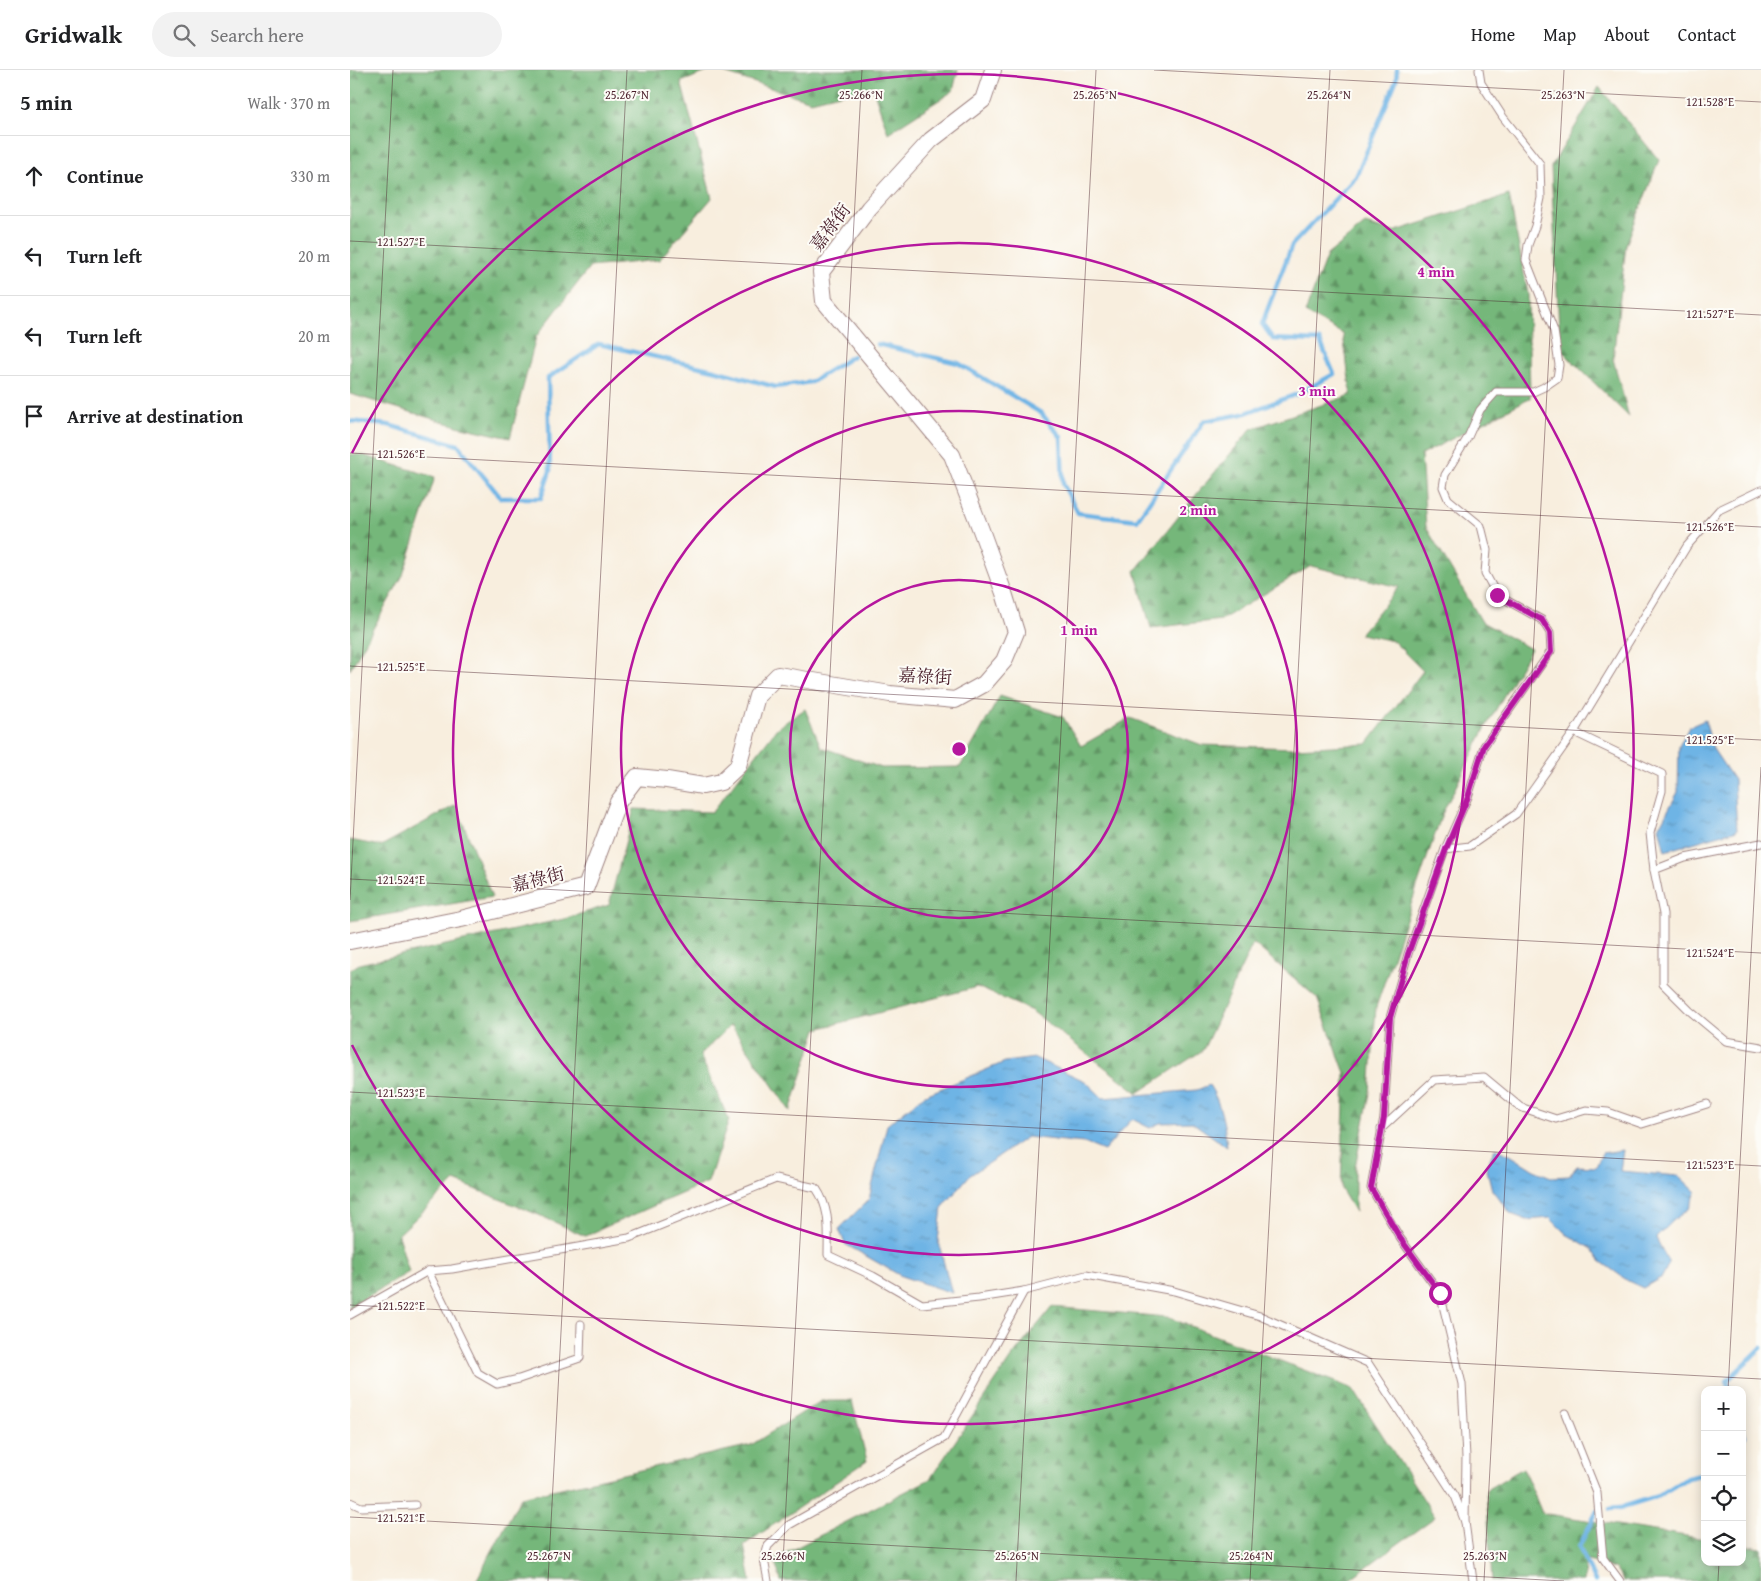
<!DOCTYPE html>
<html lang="en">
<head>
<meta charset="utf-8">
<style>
  :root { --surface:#fff; --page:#f2f2f2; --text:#202124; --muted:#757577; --line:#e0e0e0 }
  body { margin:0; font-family:"Gentium Book Plus","Noto Serif TC",serif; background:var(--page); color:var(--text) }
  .controls { position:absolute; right:15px; bottom:15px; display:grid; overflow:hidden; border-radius:10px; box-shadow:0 2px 12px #0003 }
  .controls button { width:45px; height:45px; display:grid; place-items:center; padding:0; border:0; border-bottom:1px solid var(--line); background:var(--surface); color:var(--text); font:25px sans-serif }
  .stop { position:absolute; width:15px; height:15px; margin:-11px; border:4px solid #b5179e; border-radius:50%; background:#fff }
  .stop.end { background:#b5179e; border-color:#fff; box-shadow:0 1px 5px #0008 }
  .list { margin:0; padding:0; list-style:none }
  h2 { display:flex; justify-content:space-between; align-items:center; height:65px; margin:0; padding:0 20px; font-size:21px }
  h2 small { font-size:16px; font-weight:400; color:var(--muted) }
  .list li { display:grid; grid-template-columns:32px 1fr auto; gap:15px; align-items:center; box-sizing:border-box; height:80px; padding:0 20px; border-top:1px solid var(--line) }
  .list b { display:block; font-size:19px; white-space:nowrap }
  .list em { font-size:16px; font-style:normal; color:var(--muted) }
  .icon { flex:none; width:28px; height:28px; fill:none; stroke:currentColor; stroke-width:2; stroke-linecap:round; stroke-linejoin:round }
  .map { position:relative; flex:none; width:1411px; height:1511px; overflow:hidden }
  header { display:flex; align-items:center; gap:30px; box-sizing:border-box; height:70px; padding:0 25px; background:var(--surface); border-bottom:1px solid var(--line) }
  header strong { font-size:24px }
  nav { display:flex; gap:28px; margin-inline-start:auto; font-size:18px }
  .search { width:350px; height:45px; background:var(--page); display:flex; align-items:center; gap:12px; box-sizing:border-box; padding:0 18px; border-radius:28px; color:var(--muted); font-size:19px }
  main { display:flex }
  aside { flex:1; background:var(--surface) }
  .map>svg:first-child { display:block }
</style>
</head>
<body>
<header>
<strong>Gridwalk</strong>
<div class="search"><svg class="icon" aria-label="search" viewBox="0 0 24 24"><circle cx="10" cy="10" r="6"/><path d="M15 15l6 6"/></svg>Search here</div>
<nav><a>Home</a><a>Map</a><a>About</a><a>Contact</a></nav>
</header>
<main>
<aside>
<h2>5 min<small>Walk · 370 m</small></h2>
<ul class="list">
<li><svg class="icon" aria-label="ahead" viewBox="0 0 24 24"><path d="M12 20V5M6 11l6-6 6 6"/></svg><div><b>Continue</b></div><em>330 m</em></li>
<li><svg class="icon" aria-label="left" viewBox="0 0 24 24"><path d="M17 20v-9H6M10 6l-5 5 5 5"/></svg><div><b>Turn left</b></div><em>20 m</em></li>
<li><svg class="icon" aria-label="left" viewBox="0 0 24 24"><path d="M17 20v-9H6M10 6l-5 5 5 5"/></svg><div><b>Turn left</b></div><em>20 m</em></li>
<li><svg class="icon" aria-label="arrive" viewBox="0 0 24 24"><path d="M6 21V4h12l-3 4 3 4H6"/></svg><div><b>Arrive at destination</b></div></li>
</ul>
</aside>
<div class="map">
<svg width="1411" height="1511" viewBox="0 0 1411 1511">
  <defs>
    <pattern id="forest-firs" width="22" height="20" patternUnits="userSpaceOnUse" patternTransform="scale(1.25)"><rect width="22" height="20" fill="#74b77a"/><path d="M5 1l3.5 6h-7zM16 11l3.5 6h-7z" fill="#619464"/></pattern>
    <pattern id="water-ripples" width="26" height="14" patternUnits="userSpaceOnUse" patternTransform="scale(1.25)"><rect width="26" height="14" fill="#6eb4e5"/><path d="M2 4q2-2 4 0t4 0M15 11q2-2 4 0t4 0" fill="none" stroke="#5c92ba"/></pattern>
  </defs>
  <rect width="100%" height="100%" fill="#fdfcf7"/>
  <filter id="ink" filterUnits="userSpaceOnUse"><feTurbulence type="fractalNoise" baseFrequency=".02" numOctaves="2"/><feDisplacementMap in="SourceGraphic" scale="10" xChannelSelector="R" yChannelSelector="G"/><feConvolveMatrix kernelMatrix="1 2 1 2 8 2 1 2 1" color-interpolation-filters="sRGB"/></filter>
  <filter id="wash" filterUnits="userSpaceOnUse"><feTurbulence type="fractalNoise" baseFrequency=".0096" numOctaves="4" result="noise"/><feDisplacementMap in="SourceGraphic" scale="20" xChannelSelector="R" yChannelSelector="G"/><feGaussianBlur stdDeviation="1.12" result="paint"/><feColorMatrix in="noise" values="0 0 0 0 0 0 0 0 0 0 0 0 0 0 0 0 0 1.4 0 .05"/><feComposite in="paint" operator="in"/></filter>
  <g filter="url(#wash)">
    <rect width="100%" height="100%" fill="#f8eede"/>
    <g fill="url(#forest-firs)" stroke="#5f6b52">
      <polygon points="0,0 362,0 331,12 362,128 309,190 240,197 186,267 160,368 107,356 0,324"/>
      <polygon points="365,0 608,0 603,21 538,63 522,16 461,31"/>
      <polygon points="1249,17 1309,90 1276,175 1263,289 1279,347 1210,279 1201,97"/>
      <polygon points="1159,125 1178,224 1180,328 1071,385 1076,457 1132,552 1181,579 1137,655 1092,744 1026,937 1020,1023 1005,1097 1005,1142 991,1119 995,1003 967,928 903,873 853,980 788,1023 682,941 627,917 467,959 440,1041 381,955 350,985 379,1050 358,1112 235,1166 189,1145 105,1111 48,1165 59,1202 0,1237 0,900 9,894 214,849 259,835 284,739 362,742 427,658 455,639 471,677 532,698 610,697 650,626 713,647 731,676 780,648 852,675 946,678 1017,674 1073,601 1043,571 1010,564 1049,517 961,496 871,550 801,558 785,501 850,420 901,359 1001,325 993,264 955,243 977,185 1015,154 1043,162"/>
      <polygon points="0,384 12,385 85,407 53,505 0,600"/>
      <polygon points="106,735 142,827 0,851 0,770 31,776"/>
      <polygon points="702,1237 817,1247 1003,1319 1085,1447 997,1511 431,1511 424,1489 580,1409 661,1288"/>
      <polygon points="471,1331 502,1331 517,1391 394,1475 401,1511 126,1511 171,1427 401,1375"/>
      <polygon points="1173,1398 1192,1443 1355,1469 1355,1492 1392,1492 1392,1475 1411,1478 1411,1511 1273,1511 1266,1500 1236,1490 1233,1511 1142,1511 1136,1420"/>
    </g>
    <g fill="url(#water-ripples)" stroke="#5c6a88">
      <polygon points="1355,650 1363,679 1384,710 1387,760 1315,781 1309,757 1328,722 1329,676 1339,657"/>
      <path d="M685,988L735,1011L753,1028L847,1020L859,1015C871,1032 875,1057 877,1077L842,1052L810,1053L800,1058L782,1049L754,1081L734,1073L677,1067L619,1106L592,1138L588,1171L602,1223L551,1206L495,1174L489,1159L519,1129L537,1055L573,1026L655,992Z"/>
      <polygon points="1145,1079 1160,1085 1184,1100 1201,1107 1219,1106 1227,1096 1246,1097 1252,1083 1273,1080 1270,1101 1329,1106 1346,1122 1339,1138 1324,1150 1306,1168 1319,1193 1312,1207 1293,1218 1278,1211 1250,1191 1241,1178 1216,1164 1200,1148 1177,1150 1161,1144 1142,1120 1136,1096"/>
    </g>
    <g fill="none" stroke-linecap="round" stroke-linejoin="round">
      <g stroke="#6eb4e5" stroke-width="4.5">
        <polyline points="527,274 608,293 691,343 711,367 713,414 728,443 787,450 854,351 893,344 950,323 984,304 970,271 923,269 912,254 942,175 1006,107 1046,11 1047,0"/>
        <polyline points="0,351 38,355 108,375 151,428 191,428 200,401 198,308 249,274 364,300 426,317 461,312 503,286"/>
        <polyline points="1380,1320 1377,1311 1411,1278"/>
        <polyline points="1392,1357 1395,1366 1392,1369"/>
        <polyline points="1260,1439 1269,1438 1308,1426 1337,1408 1355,1404"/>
        <polyline points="1245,1511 1229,1477 1247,1441"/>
      </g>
    </g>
  </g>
  <g filter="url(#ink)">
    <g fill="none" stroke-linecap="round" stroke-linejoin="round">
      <defs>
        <g id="service">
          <polyline points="1224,662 1312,704 1312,721 1300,763 1304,800 1313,844 1313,914 1340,941 1376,971 1411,977"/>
          <polyline points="1095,779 1120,776 1166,744 1224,662 1337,476 1369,440 1411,420"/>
          <polyline points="1304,800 1335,788 1411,773"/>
          <polyline points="1031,1059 1084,1010 1134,1007 1170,1037 1206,1049 1236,1040 1258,1042 1292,1054 1357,1034"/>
          <polyline points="78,1201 128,1303 147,1314 169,1309 230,1288 231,1254"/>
          <path d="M0,1245L78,1201L102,1199L279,1168L426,1109L466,1118C481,1140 478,1160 478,1185L523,1206L572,1234L629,1228L674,1221L736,1205L824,1221L910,1246L1018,1293L1105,1426L1115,1452L1123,1511"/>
          <polyline points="1215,1343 1247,1423 1253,1488 1270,1511"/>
          <polyline points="0,1432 11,1437 65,1435"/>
          <polyline points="1115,1452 1116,1387 1112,1314 1090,1223 1050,1168 1021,1118 1034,1047 1040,948 1058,884 1095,779 1118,727 1134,676 1201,581 1200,563 1192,550 1147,525 1135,503 1137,480 1131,456 1098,429 1093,417 1095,405 1118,367 1130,340 1146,322 1183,322 1194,317 1207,308 1209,295 1204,261 1176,190 1178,175 1185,156 1191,128 1190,94 1153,47 1131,13 1129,0"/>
          <polyline points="418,1511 414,1489 418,1476 439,1455 594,1368 674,1221"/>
        </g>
        <polyline id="tertiary" points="0,871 111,849 236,817 268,732 287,707 317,710 353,716 371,712 388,696 407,626 428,605 540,624 605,630 634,614 654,591 666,562 654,523 631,460 602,385 474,231 471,202 519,138 581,70 633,30 643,0"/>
      </defs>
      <use href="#service" stroke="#a18684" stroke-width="9"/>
      <use href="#tertiary" stroke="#a18684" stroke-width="18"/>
      <use href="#service" stroke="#fff" stroke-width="7"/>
      <use href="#tertiary" stroke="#fff" stroke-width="16"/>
    </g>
  </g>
  <g fill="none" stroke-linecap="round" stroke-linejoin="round" filter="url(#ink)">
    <polyline stroke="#b5179e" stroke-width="6" points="1090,1223 1050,1168 1021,1118 1034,1047 1040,948 1058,884 1096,779 1118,727 1134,676 1201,582 1200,563 1192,550 1147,525"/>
  </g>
  <path fill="none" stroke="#4a1f2b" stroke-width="1" stroke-opacity="0.45" d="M804,0L1411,32M0,171L1411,245M0,383L1411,457M0,596L1411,670M0,809L1411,883M0,830L43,0M0,1022L1411,1096M0,1235L1411,1309M1378,1320L1411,697M0,1447L1214,1511M198,1511L277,0M432,1511L512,0M666,1511L746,0M900,1511L980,0M1134,1511L1214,0M1368,1511L1369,1492"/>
  <g fill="none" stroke="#b5179e" stroke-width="2.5">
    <circle cx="609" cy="679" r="169"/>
    <circle cx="609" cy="679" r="338"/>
    <circle cx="609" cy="679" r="506"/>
    <path d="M2 383A675 675 0 1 1 2 975"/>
  </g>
  <g text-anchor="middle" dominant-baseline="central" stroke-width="4" stroke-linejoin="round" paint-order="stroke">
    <g font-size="18" fill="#4a1f2b" stroke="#fdfcf7">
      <text transform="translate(480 157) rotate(-53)">嘉祿街</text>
      <text transform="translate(575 606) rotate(3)">嘉祿街</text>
      <text transform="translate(188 809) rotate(-14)">嘉祿街</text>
    </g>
  </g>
  <g font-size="12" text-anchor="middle" fill="#4a1f2b" stroke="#fdfcf7" stroke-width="4" stroke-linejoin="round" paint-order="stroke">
    <text x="277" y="29">25.267°N</text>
    <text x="511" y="29">25.266°N</text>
    <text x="745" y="29">25.265°N</text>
    <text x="979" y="29">25.264°N</text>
    <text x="1213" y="29">25.263°N</text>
    <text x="1360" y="36">121.528°E</text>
    <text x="51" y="176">121.527°E</text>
    <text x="1360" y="248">121.527°E</text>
    <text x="51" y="388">121.526°E</text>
    <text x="1360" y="461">121.526°E</text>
    <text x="51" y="601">121.525°E</text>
    <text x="1360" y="674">121.525°E</text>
    <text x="51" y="814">121.524°E</text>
    <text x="1360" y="887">121.524°E</text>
    <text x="51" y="1027">121.523°E</text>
    <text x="1360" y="1099">121.523°E</text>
    <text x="51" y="1240">121.522°E</text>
    <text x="51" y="1452">121.521°E</text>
    <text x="199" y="1490">25.267°N</text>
    <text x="433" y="1490">25.266°N</text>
    <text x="667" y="1490">25.265°N</text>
    <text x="901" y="1490">25.264°N</text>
    <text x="1135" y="1490">25.263°N</text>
  </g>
  <circle cx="609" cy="679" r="8" fill="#b5179e" stroke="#fdfcf7" stroke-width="2.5"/>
  <g font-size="15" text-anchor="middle" font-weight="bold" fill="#b5179e" stroke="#fdfcf7" stroke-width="4" stroke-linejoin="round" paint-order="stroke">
    <text x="1086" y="207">4 min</text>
    <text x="967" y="326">3 min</text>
    <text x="848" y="445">2 min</text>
    <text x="729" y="565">1 min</text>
  </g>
</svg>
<div class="controls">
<button>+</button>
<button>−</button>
<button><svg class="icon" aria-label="locate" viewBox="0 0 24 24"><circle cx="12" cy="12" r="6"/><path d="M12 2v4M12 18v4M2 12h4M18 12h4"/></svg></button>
<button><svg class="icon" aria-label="layers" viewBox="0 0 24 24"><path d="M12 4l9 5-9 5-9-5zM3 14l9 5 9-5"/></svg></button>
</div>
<div class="stop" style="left:1090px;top:1223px"></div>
<div class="stop end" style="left:1147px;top:525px"></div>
</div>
</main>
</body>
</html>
